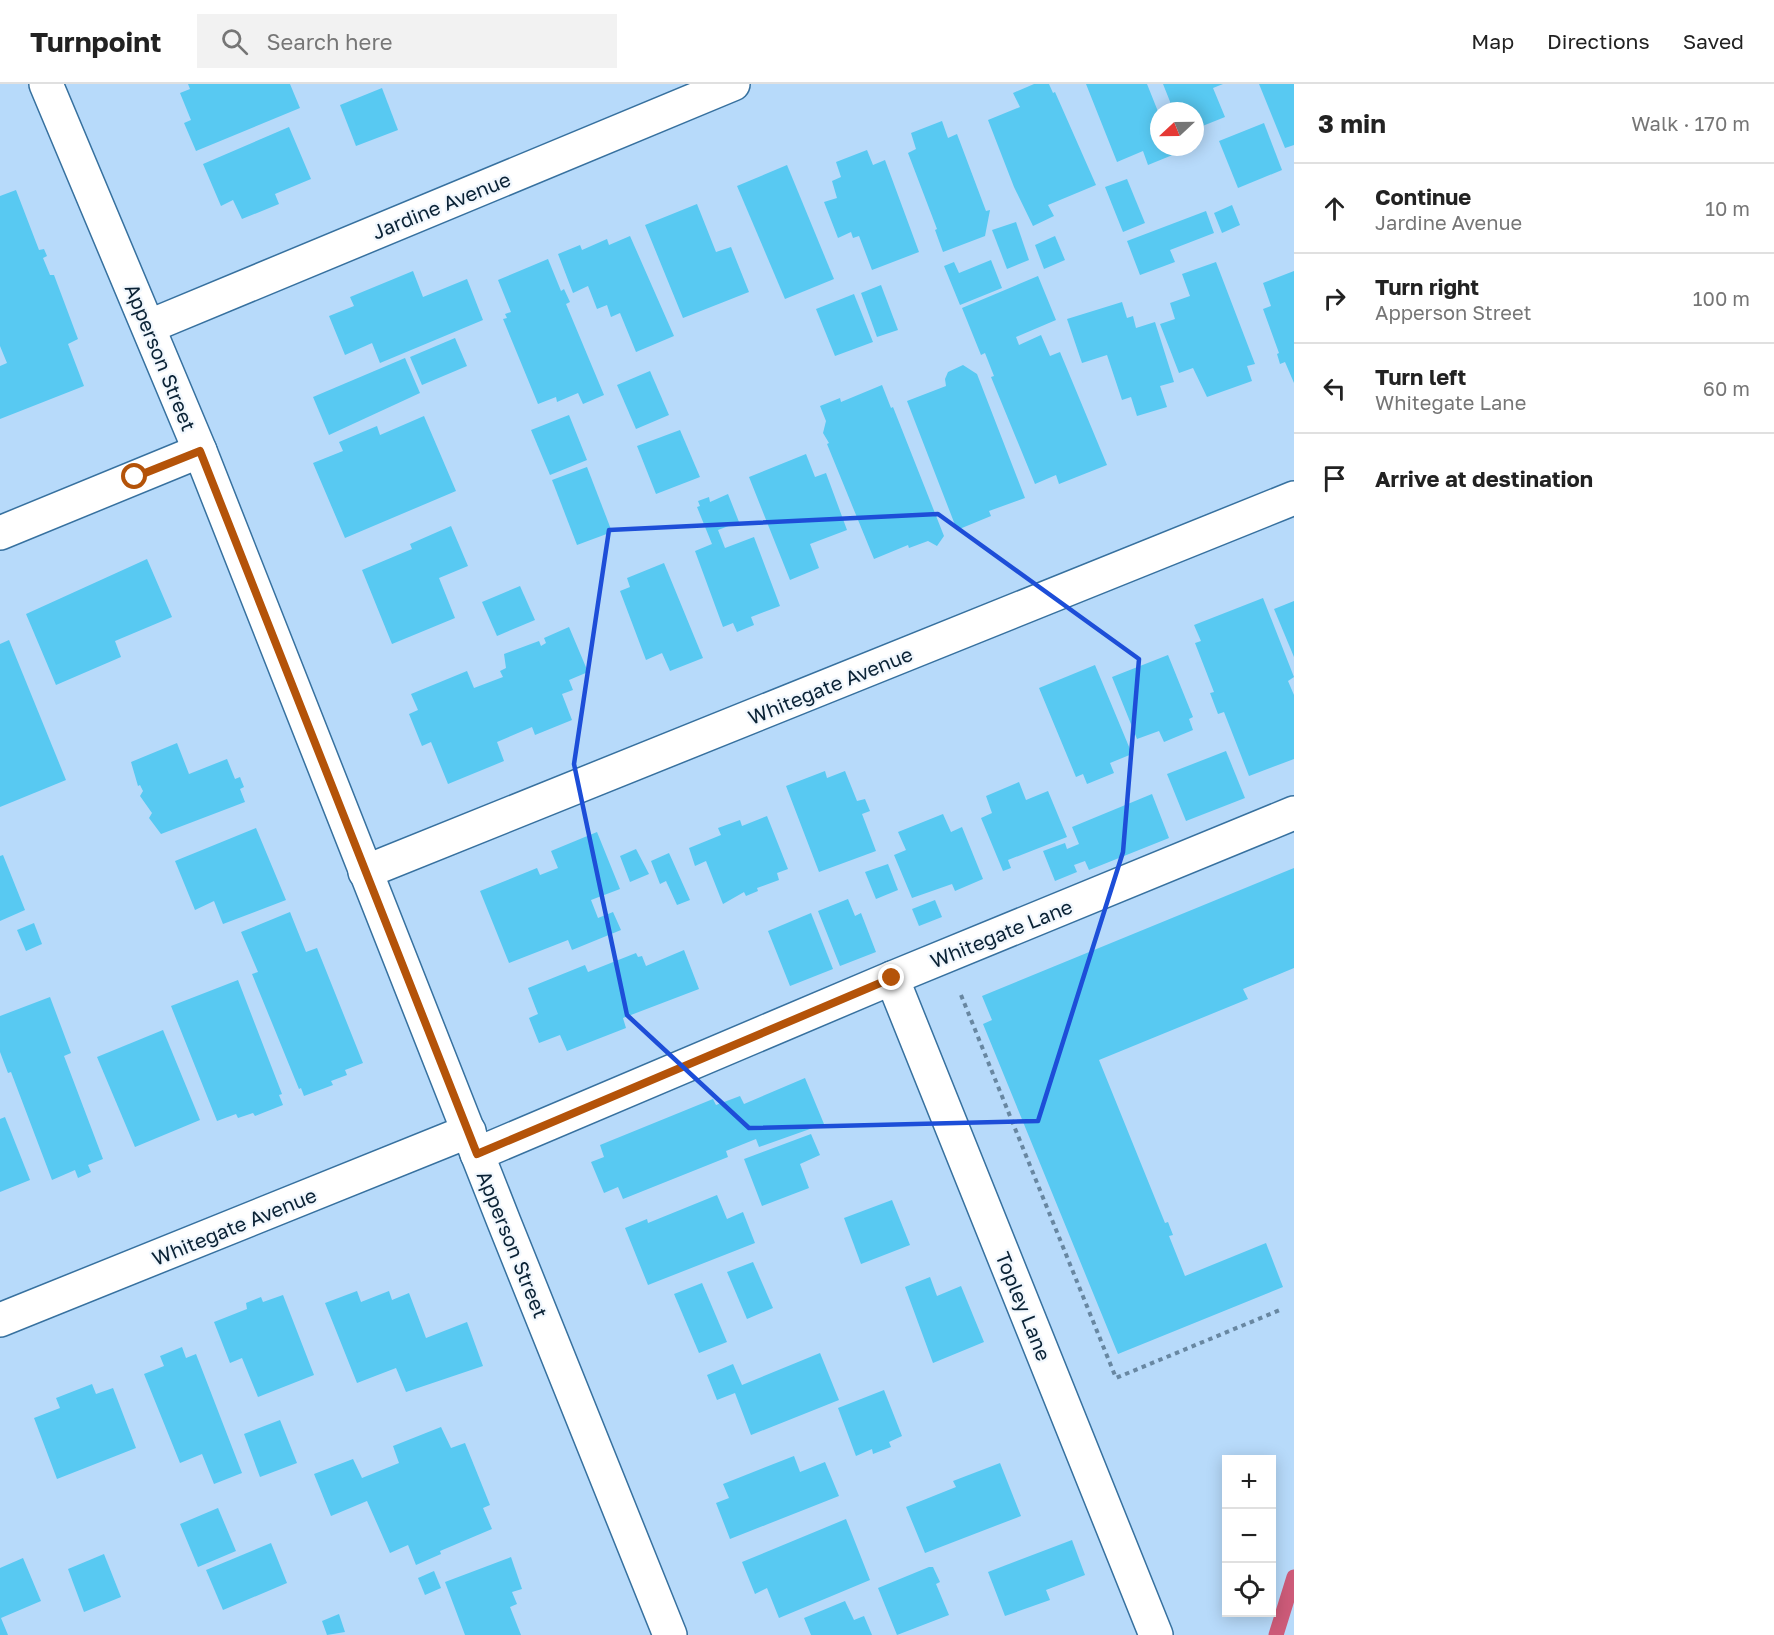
<!DOCTYPE html>
<html lang="en">
<head>
<meta charset="utf-8">
<style>
  :root { --surface:#fff; --page:#f2f2f2; --text:#222; --muted:#767676; --line:#e0e0e0 }
  body { margin:0; font-family:"Golos Text",sans-serif; background:var(--page); color:var(--text) }
  .controls { position:absolute; right:18px; bottom:18px; display:grid; overflow:hidden; border-radius:0px; box-shadow:0 3px 15px #0003 }
  .controls button { width:54px; height:54px; display:grid; place-items:center; padding:0; border:0; border-bottom:2px solid var(--line); background:var(--surface); color:var(--text); font:30px sans-serif }
  .compass { position:absolute; left:1150px; top:18px; width:54px; height:54px; border-radius:50%; background:var(--surface); box-shadow:0 3px 15px #0003; rotate:248deg }
  .stop { position:absolute; width:18px; height:18px; margin:-14px; border:4px solid #b45309; border-radius:50%; background:#fff }
  .stop.end { background:#b45309; border-color:#fff; box-shadow:0 2px 6px #0008 }
  .list { margin:0; padding:0; list-style:none }
  h2 { display:flex; justify-content:space-between; align-items:center; height:78px; margin:0; padding:0 24px; font-size:26px }
  h2 small { font-size:20px; font-weight:400; color:var(--muted) }
  .list li { display:grid; grid-template-columns:39px 1fr auto; gap:18px; align-items:center; box-sizing:border-box; height:90px; padding:0 24px; border-top:2px solid var(--line) }
  .list b { display:block; font-size:22px; white-space:nowrap }
  .list p { margin:0; font-size:20px; white-space:nowrap; color:var(--muted) }
  .list em { font-size:20px; font-style:normal; color:var(--muted) }
  .icon { flex:none; width:33px; height:33px; fill:none; stroke:currentColor; stroke-width:2; stroke-linecap:round; stroke-linejoin:round }
  .map { position:relative; flex:none; width:1294px; height:1551px; overflow:hidden }
  header { display:flex; align-items:center; gap:36px; box-sizing:border-box; height:84px; padding:0 30px; background:var(--surface); border-bottom:2px solid var(--line) }
  header strong { font-size:28px }
  nav { display:flex; gap:33px; margin-inline-start:auto; font-size:21px }
  .search { width:420px; height:54px; background:var(--page); display:flex; align-items:center; gap:15px; box-sizing:border-box; padding:0 21px; border-radius:0px; color:var(--muted); font-size:22px }
  main { display:flex }
  aside { flex:1; background:var(--surface) }
  .map>svg:first-child { display:block }
</style>
</head>
<body>
<header>
<strong>Turnpoint</strong>
<div class="search"><svg class="icon" aria-label="search" viewBox="0 0 24 24"><circle cx="10" cy="10" r="6"/><path d="M15 15l6 6"/></svg>Search here</div>
<nav><a>Map</a><a>Directions</a><a>Saved</a></nav>
</header>
<main>
<div class="map">
<svg width="1294" height="1551" viewBox="0 0 1294 1551">
  <rect width="100%" height="100%" fill="#b7dafa"/>
  <g fill="none" stroke-linecap="round" stroke-linejoin="round">
    <polyline stroke="#cd5b79" stroke-width="15" points="1276,1551 1294,1493"/>
  </g>
  <g fill="#58c9f2">
    <polygon points="188,0 290,0 300,24 196,67 184,39 191,36 180,9 190,5"/>
    <polygon points="1034,0 1049,0 1053,9 1055,8 1096,101 1048,121 1054,132 1033,142 1014,103 988,36 1020,23 1013,9"/>
    <polygon points="1086,0 1147,0 1159,30 1159,63 1172,63 1175,70 1148,81 1143,67 1117,78"/>
    <polygon points="1163,0 1223,0 1213,4 1225,33 1195,45 1195,27 1177,27 1174,19 1171,20"/>
    <polygon points="1259,0 1294,0 1294,61 1285,64"/>
    <polygon points="382,4 398,46 356,62 340,21"/>
    <polygon points="942,37 948,54 957,50 986,127 990,126 985,152 943,168 935,146 937,145 908,69 916,65 911,49"/>
    <polygon points="1264,39 1282,86 1238,104 1219,57"/>
    <polygon points="289,43 311,95 275,110 279,120 242,135 233,116 221,122 203,80"/>
    <polygon points="867,66 873,81 885,76 919,168 872,186 859,152 853,154 851,148 838,154 824,118 837,114 832,97 841,93 836,78"/>
    <polygon points="787,81 834,195 785,215 737,102"/>
    <polygon points="1127,95 1145,139 1123,148 1105,103"/>
    <polygon points="16,106 39,166 44,165 47,172 43,174 50,191 54,191 78,255 68,260 84,302 0,335 0,282 7,279 0,262 0,112"/>
    <polygon points="697,120 716,168 731,163 749,208 683,234 645,141"/>
    <polygon points="1232,121 1240,141 1222,149 1214,129"/>
    <polygon points="1206,127 1214,149 1170,166 1175,178 1140,191 1127,157"/>
    <polygon points="1016,138 1029,176 1007,185 992,146"/>
    <polygon points="630,152 674,252 636,268 620,229 611,233 607,221 597,225 588,202 573,209 558,170 580,161 582,166 607,155 609,161"/>
    <polygon points="1055,152 1065,176 1044,185 1035,161"/>
    <polygon points="548,175 561,207 564,205 570,218 566,220 604,311 583,320 578,309 557,318 556,313 538,320 503,235 507,234 505,230 511,228 498,196"/>
    <polygon points="991,176 1002,204 960,221 944,182 954,178 959,189"/>
    <polygon points="1216,178 1255,280 1247,282 1252,297 1207,313 1193,284 1179,289 1160,240 1175,235 1170,219 1190,212 1182,190"/>
    <polygon points="413,187 423,213 467,195 483,236 380,279 372,259 345,271 329,232 354,222 350,213"/>
    <polygon points="1294,187 1294,299 1285,278 1280,280 1277,270 1279,269 1263,225 1271,222 1263,199"/>
    <polygon points="1038,192 1056,236 1016,253 1019,261 1041,251 1050,272 1060,268 1107,381 1059,400 1056,391 1035,400 991,293 994,292 985,269 981,271 962,224"/>
    <polygon points="881,201 898,246 877,253 861,209"/>
    <polygon points="854,210 873,258 835,272 816,225"/>
    <polygon points="1122,218 1127,234 1133,232 1136,244 1155,238 1174,298 1160,302 1167,323 1137,332 1131,313 1122,316 1107,271 1082,279 1067,235"/>
    <polygon points="455,254 467,282 422,301 410,273"/>
    <polygon points="405,274 420,309 329,351 313,313"/>
    <polygon points="963,281 977,290 1025,414 989,427 991,432 957,446 907,317 946,302 945,295 948,288"/>
    <polygon points="650,287 669,331 636,345 617,301"/>
    <polygon points="882,301 891,324 893,323 944,452 937,462 928,457 909,464 908,461 874,475 827,360 829,359 823,349 826,337 820,322 840,314 841,318"/>
    <polygon points="569,331 587,376 550,391 531,346"/>
    <polygon points="424,332 456,407 345,454 313,379 343,367 339,358 377,342 380,351"/>
    <polygon points="680,346 700,393 656,410 637,362"/>
    <polygon points="806,370 815,393 826,389 847,446 810,460 819,484 790,496 749,393"/>
    <polygon points="587,383 612,448 577,461 552,396"/>
    <polygon points="728,410 739,438 718,446 725,464 754,453 780,522 751,533 754,541 737,548 733,539 723,543 695,467 712,460 697,423 700,422 698,417 709,413 710,418"/>
    <polygon points="451,442 468,482 439,494 455,534 392,560 362,486 412,465 410,460"/>
    <polygon points="147,475 172,533 115,557 121,573 56,601 26,530"/>
    <polygon points="664,479 703,574 670,587 662,569 646,576 620,507 630,503 627,494"/>
    <polygon points="520,502 535,536 497,552 482,518"/>
    <polygon points="1263,514 1294,593 1288,597 1294,611 1294,675 1249,692 1224,628 1218,630 1210,609 1214,608 1195,559 1201,557 1194,541"/>
    <polygon points="1294,517 1294,573 1274,525"/>
    <polygon points="569,543 588,588 569,596 573,606 562,610 572,636 535,651 532,643 497,658 504,677 448,700 431,658 422,662 409,630 418,626 411,610 467,587 474,604 503,593 500,587 506,584 504,570 539,557 541,562 546,559 544,554"/>
    <polygon points="9,556 66,696 0,723 0,560"/>
    <polygon points="1168,571 1193,633 1189,635 1193,646 1164,658 1159,647 1137,655 1112,593"/>
    <polygon points="1095,581 1132,670 1110,679 1114,689 1087,700 1083,690 1076,693 1039,604"/>
    <polygon points="177,659 189,690 227,675 235,695 240,693 244,703 240,705 245,718 161,750 149,734 152,729 140,712 143,707 140,701 138,702 131,678"/>
    <polygon points="1226,667 1245,714 1186,737 1167,690"/>
    <polygon points="825,687 827,694 845,687 857,717 865,715 870,727 862,730 876,767 819,788 786,702"/>
    <polygon points="1019,698 1026,716 1048,707 1067,753 1008,776 1011,784 1003,787 981,734 992,729 986,712"/>
    <polygon points="1152,710 1169,754 1089,786 1085,777 1074,781 1077,788 1055,797 1043,767 1065,759 1067,765 1079,760 1072,743"/>
    <polygon points="943,730 951,748 962,743 983,795 955,807 952,800 912,814 894,771 906,766 898,748"/>
    <polygon points="767,732 788,785 777,789 779,796 757,804 758,807 746,812 744,808 723,820 706,777 695,782 689,764 721,751 718,744 740,736 742,742"/>
    <polygon points="256,744 286,816 223,840 214,817 195,826 175,777"/>
    <polygon points="597,748 620,805 591,816 598,834 613,828 621,846 572,866 568,856 509,879 480,807 537,784 540,791 558,784 551,767"/>
    <polygon points="636,765 649,790 630,798 620,772"/>
    <polygon points="669,769 690,816 677,821 666,797 660,800 651,777"/>
    <polygon points="3,771 25,826 0,837 0,772"/>
    <polygon points="888,780 898,806 876,815 865,788"/>
    <polygon points="1294,784 1294,884 1243,905 1248,915 1099,976 1165,1139 1168,1138 1173,1151 1169,1152 1185,1192 1266,1159 1283,1203 1118,1270 983,940 992,936 982,912"/>
    <polygon points="848,815 855,832 861,829 876,868 840,882 818,827"/>
    <polygon points="935,816 942,833 919,842 912,825"/>
    <polygon points="290,828 306,868 317,864 363,979 345,986 347,991 331,997 333,1001 304,1012 301,1004 299,1005 252,890 258,888 241,848"/>
    <polygon points="811,829 833,885 790,902 768,847"/>
    <polygon points="34,839 42,860 26,867 17,846"/>
    <polygon points="684,866 699,905 623,934 626,944 567,967 560,951 539,959 529,934 538,930 528,904 585,881 588,888 636,869 638,873 642,872 646,882"/>
    <polygon points="238,896 282,1010 279,1011 283,1021 255,1032 253,1029 238,1034 236,1030 217,1037 171,922"/>
    <polygon points="50,913 71,969 64,972 103,1075 88,1081 91,1088 78,1094 75,1086 52,1096 11,988 8,989 0,968 0,932"/>
    <polygon points="163,946 200,1036 135,1063 97,973"/>
    <polygon points="805,994 824,1040 759,1063 756,1055 726,1067 728,1073 623,1115 618,1103 604,1109 591,1078 604,1073 600,1061 713,1015 716,1021 740,1012 744,1020"/>
    <polygon points="5,1033 30,1096 0,1108 0,1035"/>
    <polygon points="811,1050 820,1071 800,1080 809,1104 762,1122 744,1075"/>
    <polygon points="717,1111 727,1135 743,1128 755,1159 648,1201 625,1144 647,1135 648,1139"/>
    <polygon points="892,1116 910,1161 861,1180 844,1134"/>
    <polygon points="753,1178 773,1224 747,1235 727,1188"/>
    <polygon points="930,1193 937,1212 961,1202 984,1258 933,1279 905,1203"/>
    <polygon points="702,1199 727,1258 699,1269 674,1210"/>
    <polygon points="357,1207 361,1218 389,1207 392,1216 409,1209 426,1254 467,1238 483,1282 406,1308 396,1284 357,1299 325,1219"/>
    <polygon points="283,1211 314,1291 258,1313 242,1274 230,1279 214,1238 247,1225 246,1219 261,1213 263,1218"/>
    <polygon points="182,1263 186,1274 196,1270 242,1389 214,1400 202,1370 180,1379 144,1290 164,1282 160,1272"/>
    <polygon points="820,1269 839,1316 751,1351 735,1309 717,1316 707,1291 733,1280 742,1301"/>
    <polygon points="92,1300 96,1310 113,1304 136,1364 57,1395 34,1334 60,1324 56,1314"/>
    <polygon points="884,1306 902,1352 889,1358 891,1363 873,1370 872,1365 856,1372 838,1324"/>
    <polygon points="280,1336 297,1379 260,1393 244,1350"/>
    <polygon points="441,1343 451,1364 465,1359 490,1421 483,1424 492,1445 440,1467 441,1470 416,1481 408,1461 390,1469 367,1417 331,1432 314,1390 353,1375 362,1394 399,1379 393,1362"/>
    <polygon points="794,1372 800,1388 825,1378 839,1412 730,1455 716,1419 729,1414 723,1400"/>
    <polygon points="1000,1379 1021,1432 925,1469 906,1423 956,1403 953,1397"/>
    <polygon points="218,1424 236,1467 198,1483 180,1440"/>
    <polygon points="846,1435 870,1496 779,1534 767,1504 755,1510 742,1478"/>
    <polygon points="1072,1456 1085,1491 1046,1506 1050,1516 1005,1532 988,1488"/>
    <polygon points="271,1459 287,1499 223,1526 206,1486"/>
    <polygon points="104,1470 121,1513 84,1528 68,1485"/>
    <polygon points="511,1473 522,1505 512,1508 517,1520 510,1523 521,1551 465,1551 445,1498"/>
    <polygon points="23,1474 41,1517 1,1534 8,1551 0,1551 0,1484"/>
    <polygon points="929,1483 933,1483 940,1498 936,1500 949,1531 897,1551 878,1504"/>
    <polygon points="434,1487 441,1504 425,1511 418,1494"/>
    <polygon points="845,1517 854,1536 864,1532 872,1551 811,1551 804,1534"/>
    <polygon points="339,1530 345,1548 327,1551 322,1537"/>
  </g>
  <g fill="none" stroke-linecap="round" stroke-linejoin="round">
    <defs>
      <g id="minor">
        <polyline points="150,242 733,0"/>
        <polyline points="0,449 200,367"/>
        <polyline points="365,788 1294,414"/>
        <polyline points="892,894 1156,1551"/>
        <polyline points="477,1070 892,894 1294,729"/>
        <polyline points="0,1236 469,1047"/>
      </g>
      <polyline id="tertiary" points="46,0 200,367 504,1138 670,1551"/>
    </defs>
    <use href="#minor" stroke="#37719f" stroke-width="36"/>
    <use href="#tertiary" stroke="#37719f" stroke-width="36"/>
    <polyline stroke="#6887a1" stroke-width="4" stroke-dasharray="4.5 4.5" stroke-linecap="butt" points="961,911 1116,1294 1280,1226"/>
    <use href="#minor" stroke="#fff" stroke-width="33"/>
    <use href="#tertiary" stroke="#fff" stroke-width="33"/>
  </g>
  <g fill="none" stroke-linecap="round" stroke-linejoin="round">
    <polyline stroke="#b45309" stroke-width="8" points="135,393 200,367 477,1070 892,894"/>
  </g>
  <path fill="none" stroke="#1d4ed8" stroke-width="4.5" stroke-linejoin="round" d="M938,430L1139,575L1123,768L1038,1037L749,1044L627,931L574,680L609,446Z"/>
  <g text-anchor="middle" dominant-baseline="central" stroke-width="4.5" stroke-linejoin="round" paint-order="stroke">
    <g font-size="20" fill="#0a2235" stroke="#f1f7fd">
      <text transform="translate(441 121) rotate(-22)">Jardine Avenue</text>
      <text transform="translate(161 273) rotate(68)">Apperson Street</text>
      <text transform="translate(830 601) rotate(-22)">Whitegate Avenue</text>
      <text transform="translate(1001 849) rotate(-22)">Whitegate Lane</text>
      <text transform="translate(234 1142) rotate(-22)">Whitegate Avenue</text>
      <text transform="translate(513 1160) rotate(68)">Apperson Street</text>
      <text transform="translate(1024 1222) rotate(68)">Topley Lane</text>
    </g>
  </g>
</svg>
<div class="controls">
<button>+</button>
<button>−</button>
<button><svg class="icon" aria-label="locate" viewBox="0 0 24 24"><circle cx="12" cy="12" r="6"/><path d="M12 2v4M12 18v4M2 12h4M18 12h4"/></svg></button>
</div>
<svg class="compass" viewBox="-18 -18 36 36"><path d="M0-13l5 13h-10z" fill="#e53935"/><path d="M0 13l5-13h-10z" fill="#767676"/></svg>
<div class="stop" style="left:135px;top:393px"></div>
<div class="stop end" style="left:892px;top:894px"></div>
</div>
<aside>
<h2>3 min<small>Walk · 170 m</small></h2>
<ul class="list">
<li><svg class="icon" aria-label="ahead" viewBox="0 0 24 24"><path d="M12 20V5M6 11l6-6 6 6"/></svg><div><b>Continue</b><p>Jardine Avenue</p></div><em>10 m</em></li>
<li><svg class="icon" aria-label="right" viewBox="0 0 24 24"><path d="M7 20v-9h11M14 6l5 5-5 5"/></svg><div><b>Turn right</b><p>Apperson Street</p></div><em>100 m</em></li>
<li><svg class="icon" aria-label="left" viewBox="0 0 24 24"><path d="M17 20v-9H6M10 6l-5 5 5 5"/></svg><div><b>Turn left</b><p>Whitegate Lane</p></div><em>60 m</em></li>
<li><svg class="icon" aria-label="arrive" viewBox="0 0 24 24"><path d="M6 21V4h12l-3 4 3 4H6"/></svg><div><b>Arrive at destination</b></div></li>
</ul>
</aside>
</main>
</body>
</html>
